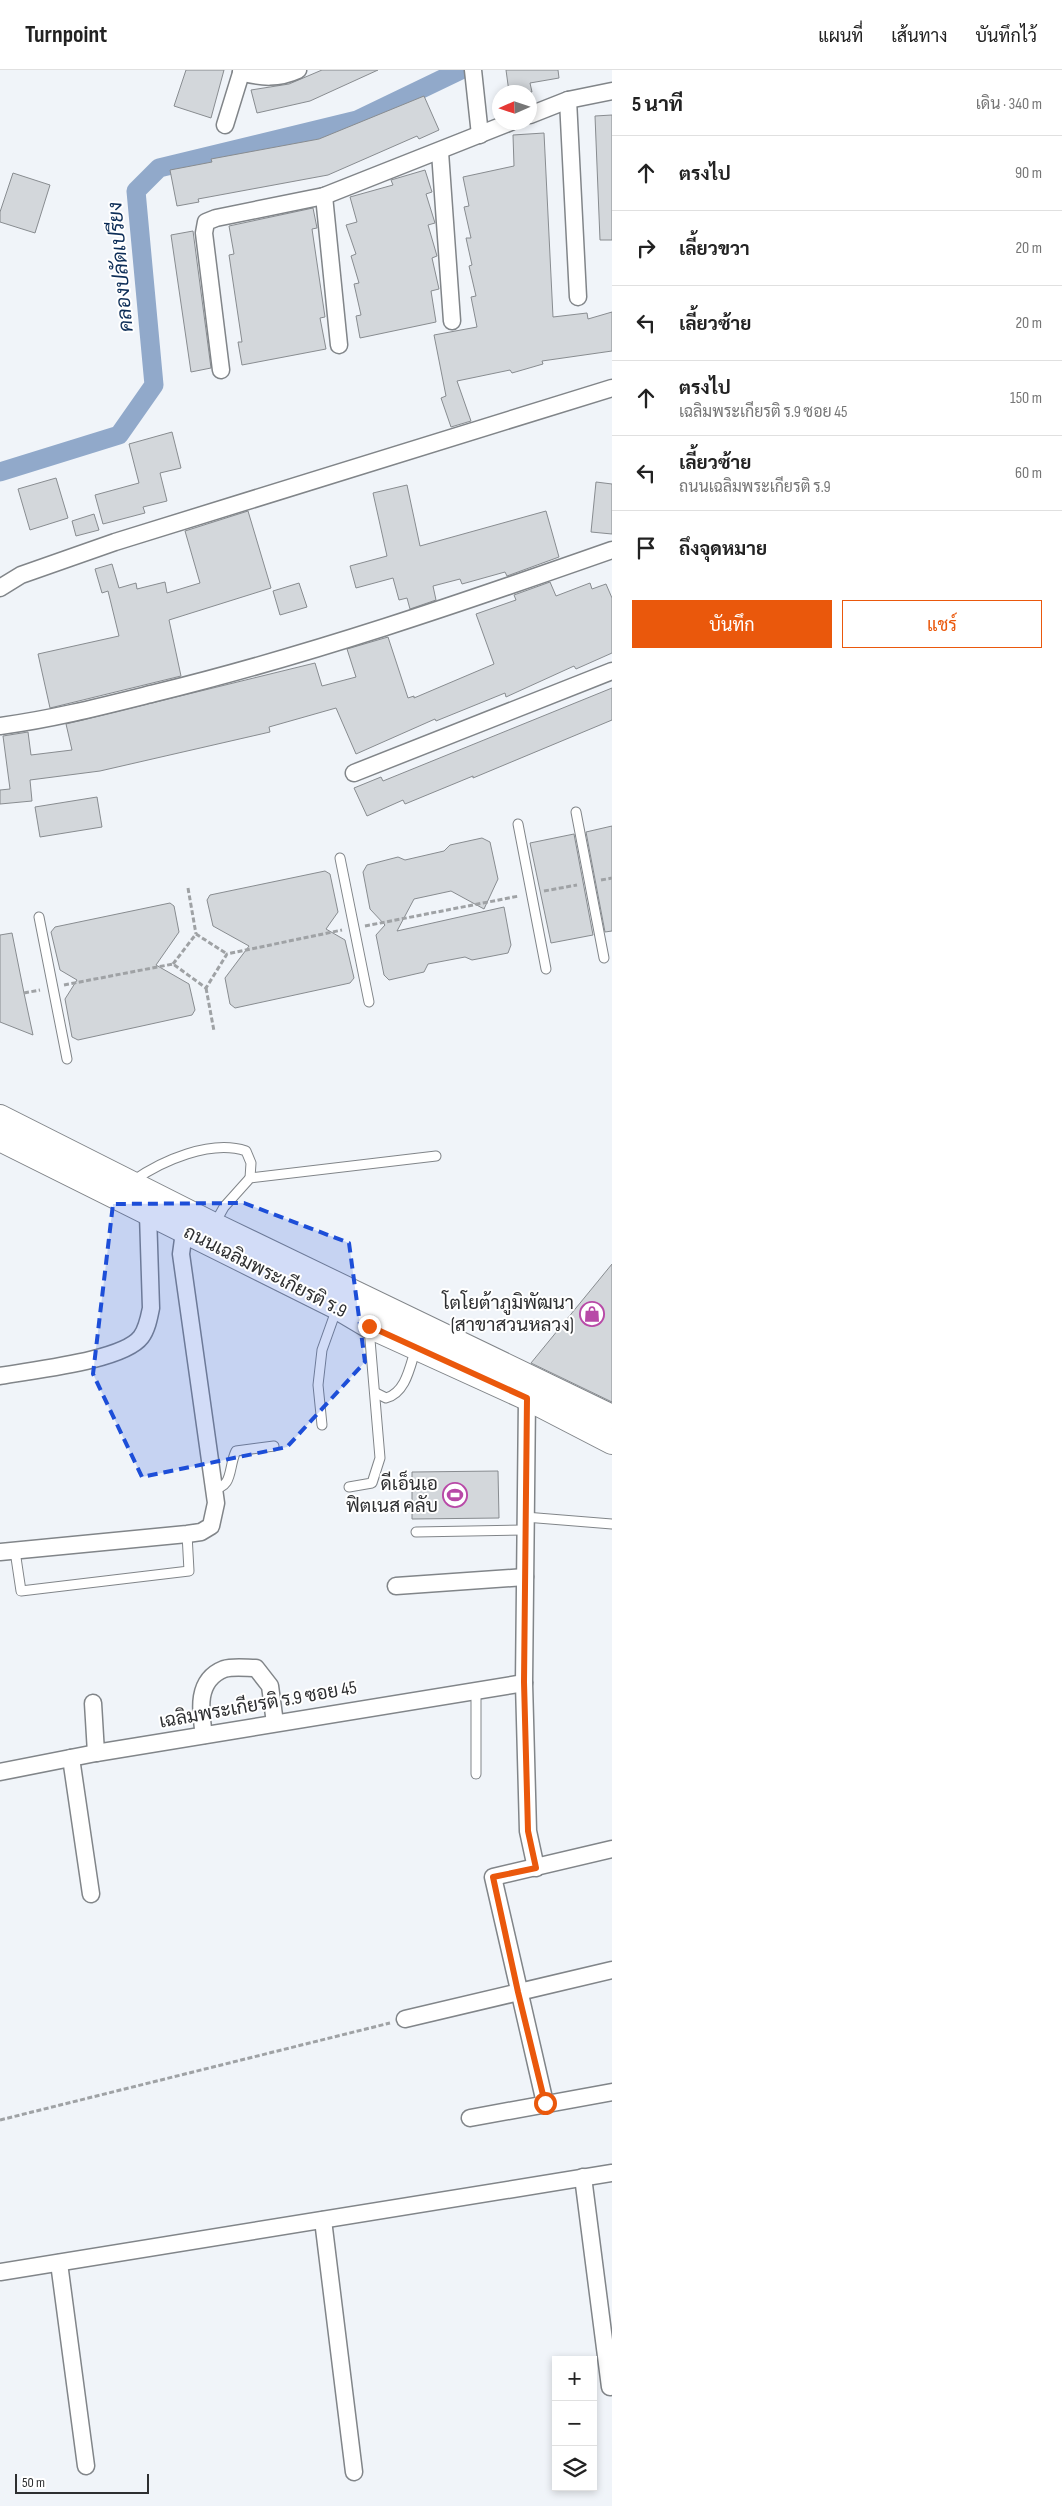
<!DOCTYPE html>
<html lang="th">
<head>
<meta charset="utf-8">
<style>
  :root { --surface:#fff; --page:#f2f2f2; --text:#222; --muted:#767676; --line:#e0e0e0; --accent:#ea580c }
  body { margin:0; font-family:"Sofia Sans Condensed",Sarabun,sans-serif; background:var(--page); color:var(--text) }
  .controls { position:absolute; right:15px; bottom:15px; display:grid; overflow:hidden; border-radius:0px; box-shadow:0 2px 8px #0003 }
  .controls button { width:45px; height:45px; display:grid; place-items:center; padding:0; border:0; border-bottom:1px solid var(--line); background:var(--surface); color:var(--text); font:25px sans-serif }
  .compass { position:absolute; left:492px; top:15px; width:45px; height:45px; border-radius:50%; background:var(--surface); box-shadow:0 2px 8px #0003; rotate:267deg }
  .scale { position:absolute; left:15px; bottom:12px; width:134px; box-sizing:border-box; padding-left:5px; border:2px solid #2e2f31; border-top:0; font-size:14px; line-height:18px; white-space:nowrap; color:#2e2f31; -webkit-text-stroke:4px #fff; paint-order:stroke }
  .stop { position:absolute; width:15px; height:15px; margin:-11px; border:4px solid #ea580c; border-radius:50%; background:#fff }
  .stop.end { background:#ea580c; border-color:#fff; box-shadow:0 1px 5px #0008 }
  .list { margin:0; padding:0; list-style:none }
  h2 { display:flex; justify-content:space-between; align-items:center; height:65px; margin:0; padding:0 20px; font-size:21px }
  h2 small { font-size:16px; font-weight:400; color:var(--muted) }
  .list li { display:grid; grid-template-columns:32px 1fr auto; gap:15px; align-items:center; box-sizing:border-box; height:75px; padding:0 20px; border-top:1px solid var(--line) }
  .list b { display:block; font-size:19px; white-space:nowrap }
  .list p { margin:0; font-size:16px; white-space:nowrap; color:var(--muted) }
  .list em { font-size:16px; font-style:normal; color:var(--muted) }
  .actions { display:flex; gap:10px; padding:15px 20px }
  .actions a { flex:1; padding:11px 0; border:1px solid var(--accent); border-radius:0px; text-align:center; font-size:18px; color:var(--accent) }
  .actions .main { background:var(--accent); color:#fff }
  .icon { flex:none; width:28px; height:28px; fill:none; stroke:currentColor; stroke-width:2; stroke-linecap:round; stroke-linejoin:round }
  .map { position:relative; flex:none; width:612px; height:2436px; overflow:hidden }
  header { display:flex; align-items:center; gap:30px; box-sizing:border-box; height:70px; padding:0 25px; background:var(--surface); border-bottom:1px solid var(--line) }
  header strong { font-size:24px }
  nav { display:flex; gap:28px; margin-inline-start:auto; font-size:18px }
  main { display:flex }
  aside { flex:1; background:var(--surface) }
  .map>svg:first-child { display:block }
</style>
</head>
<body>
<header>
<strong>Turnpoint</strong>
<nav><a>แผนที่</a><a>เส้นทาง</a><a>บันทึกไว้</a></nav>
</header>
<main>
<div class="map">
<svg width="612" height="2436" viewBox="0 0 612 2436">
  <rect width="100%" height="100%" fill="#f0f4f9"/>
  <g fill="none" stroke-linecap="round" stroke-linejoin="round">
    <polyline stroke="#91a9ca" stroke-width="19" points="0,402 119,365 154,315 136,121 159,98 357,50 461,0"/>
  </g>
  <g fill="#d3d7db" stroke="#888c90">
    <polygon points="186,0 224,0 211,48 174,36"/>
    <polygon points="322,0 378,0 310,31 257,43 251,20 289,14"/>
    <polygon points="506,0 558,0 559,8 530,13 532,22 509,22"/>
    <polygon points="424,26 439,60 419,69 417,66 328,105 198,129 199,132 177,136 170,100 212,92 211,89 319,69"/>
    <polygon points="612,45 612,170 600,170 595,46"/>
    <polygon points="544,63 553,247 587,243 588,249 612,242 612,281 542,291 543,294 512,303 510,300 457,311 471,351 451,357 441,328 446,326 434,265 477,257 471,227 476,226 469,196 472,195 466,168 471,168 464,137 469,136 463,107 514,96 513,65"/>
    <polygon points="425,100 432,122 426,124 435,153 428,155 437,186 432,188 439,219 431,221 436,252 360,268 356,246 361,245 354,214 359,213 351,186 356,184 346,155 357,152 350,127 393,115 391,110"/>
    <polygon points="13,103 50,115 35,163 0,152 0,142"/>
    <polygon points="313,138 317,158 312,159 325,247 320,248 326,279 242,295 238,272 242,272 229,185 234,184 229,156"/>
    <polygon points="193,161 211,298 191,302 171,165"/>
    <polygon points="172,362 181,398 160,403 167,431 143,437 145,443 103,454 95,425 139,413 129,374"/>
    <polygon points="56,408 68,448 30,460 18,419"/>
    <polygon points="596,412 612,414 612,464 591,462"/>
    <polygon points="407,415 420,476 546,441 559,487 507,506 505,502 462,514 460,509 433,516 436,530 410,539 407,528 399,530 393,508 356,518 350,496 387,486 373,423"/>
    <polygon points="248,441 271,518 169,550 181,606 50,638 38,584 119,566 108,521 102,523 95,499 112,494 119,518 136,513 137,519 165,512 167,523 200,513 185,461"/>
    <polygon points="94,444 99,460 76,466 72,451"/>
    <polygon points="550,512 556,526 590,513 592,519 606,514 612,528 612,583 576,599 574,596 506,627 505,623 436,651 435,649 356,684 336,638 269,657 270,662 100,701 30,710 32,731 0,734 0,720 10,719 3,666 28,662 31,685 72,680 66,654 315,593 322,616 356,607 347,579 388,567 408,628 414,626 414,628 494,594 476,544 516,530 514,525"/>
    <polygon points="299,513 307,537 280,545 273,521"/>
    <polygon points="612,618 612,650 473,708 473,706 405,734 403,730 367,746 354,718 381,707 383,711"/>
    <polygon points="97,727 102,757 40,767 35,737"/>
    <polygon points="612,756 612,861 605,862 586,762"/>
    <polygon points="574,764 593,865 551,873 530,773"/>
    <polygon points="482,768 490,772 498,809 484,839 451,821 414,829 397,861 504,837 511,875 508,883 472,890 465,887 428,894 424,902 389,910 384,905 376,865 385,855 370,839 363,802 367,795 398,787 405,790 444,781 450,775"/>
    <polygon points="325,801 330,804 338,842 326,859 345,870 354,908 350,913 235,938 230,934 225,908 249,876 213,856 207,830 210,825"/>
    <polygon points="170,833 174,836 179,862 156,895 189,914 195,940 192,945 78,970 72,967 65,929 77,910 60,900 51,862 55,857"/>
    <polygon points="12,863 24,923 33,965 0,952 0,865"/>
    <polygon points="612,1194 612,1332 531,1293"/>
    <polygon points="498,1401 499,1448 412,1449 412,1402"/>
  </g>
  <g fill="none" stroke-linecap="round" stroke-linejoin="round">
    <defs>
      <g id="service">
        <polyline points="576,742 604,888"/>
        <polyline points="518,754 546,899"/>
        <polyline points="340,788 369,932"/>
        <polyline points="39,847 67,989"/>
        <path d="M133,1111C161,1091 211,1069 246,1081L251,1093L250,1108"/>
        <polyline points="215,1153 224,1137 250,1108 436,1086"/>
        <path d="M376,1323L386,1328C406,1323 410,1296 416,1278"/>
        <polyline points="322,1355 318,1315 322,1280 337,1238"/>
        <polyline points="349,1417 372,1413 380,1388 369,1258"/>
        <path d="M212,1419C234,1418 228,1397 236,1381L274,1376"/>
        <polyline points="525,1447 612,1454"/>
        <polyline points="416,1462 525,1460"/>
        <polyline points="15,1481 21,1521 189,1501 187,1464"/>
        <polyline points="476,1704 476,1619"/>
      </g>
      <g id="minor">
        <polyline points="473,0 480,65"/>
        <path d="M241,2C262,8 278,9 298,0"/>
        <polyline points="568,30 578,227"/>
        <polyline points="530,45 568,30 612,21"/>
        <polyline points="225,55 242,0"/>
        <polyline points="440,82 452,251"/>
        <polyline points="324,126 339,275"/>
        <polyline points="221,300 204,163 206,152 216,148 324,126 511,52"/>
        <polyline points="0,518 21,505 115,472 612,318"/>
        <path d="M0,656C53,649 103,636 155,623C310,585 461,533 612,480"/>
        <polyline points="354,703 612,601"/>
        <path d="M0,1306C31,1300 123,1291 141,1267C147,1259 149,1248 151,1238L148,1144"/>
        <polyline points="527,1328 524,1613 528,1761 536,1798"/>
        <polyline points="0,1482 187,1464 201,1462 211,1456 216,1433 181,1184 184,1162"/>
        <polyline points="396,1516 525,1507"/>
        <polyline points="93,1633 96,1683"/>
        <path d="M204,1665C200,1640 196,1610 224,1599C233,1596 247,1598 256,1598L270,1616L275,1653"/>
        <polyline points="71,1688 91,1824"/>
        <polyline points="0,1702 96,1683 524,1613"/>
        <polyline points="405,1949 612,1900"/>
        <polyline points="545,2033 493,1807 612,1779"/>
        <polyline points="470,2048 612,2022"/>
        <polyline points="583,2107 610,2317"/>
        <polyline points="323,2150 354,2402"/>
        <polyline points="59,2193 86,2396"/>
        <polyline points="0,2202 612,2103"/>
      </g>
      <g id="secondary">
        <polyline points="0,1047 214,1155 612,1347"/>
        <polyline points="0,1069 337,1237 369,1256 527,1328 612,1372"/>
      </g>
    </defs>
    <use href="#service" stroke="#818589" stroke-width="11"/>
    <use href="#minor" stroke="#818589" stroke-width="19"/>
    <use href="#secondary" stroke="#818589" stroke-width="26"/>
    <g stroke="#9fa2a5" stroke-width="3" stroke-dasharray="5 2.5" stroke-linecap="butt">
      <polyline points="601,810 612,808"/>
      <polyline points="188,818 196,864"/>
      <polyline points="544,821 577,815"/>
      <polyline points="365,856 519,826"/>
      <polyline points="173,894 196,864 227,884"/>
      <polyline points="64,915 173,894 206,918 227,884 342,860"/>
      <polyline points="206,918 214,961"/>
      <polyline points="24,923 40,920"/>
      <polyline points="0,2050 390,1953"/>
    </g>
    <use href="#service" stroke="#fff" stroke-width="9"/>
    <use href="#minor" stroke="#fff" stroke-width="16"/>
    <use href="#secondary" stroke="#fff" stroke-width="24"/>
  </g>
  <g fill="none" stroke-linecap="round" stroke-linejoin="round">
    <polyline stroke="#ea580c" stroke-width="6" points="369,1256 527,1328 524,1612 528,1761 536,1798 493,1807 518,1922 545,2033"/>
  </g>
  <path fill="#1d4ed8" fill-opacity="0.2" stroke="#1d4ed8" stroke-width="4" stroke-dasharray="10 6" stroke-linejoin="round" d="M244,1133L349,1173L365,1292L287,1377L142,1407L93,1304L113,1134Z"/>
  <defs>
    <symbol id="shop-ring" viewBox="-11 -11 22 22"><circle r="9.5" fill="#fff" stroke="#b849a7" stroke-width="1.5"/><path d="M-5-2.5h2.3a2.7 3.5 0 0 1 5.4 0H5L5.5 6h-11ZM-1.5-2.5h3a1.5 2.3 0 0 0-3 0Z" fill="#b849a7"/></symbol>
    <symbol id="stadium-ring" viewBox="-11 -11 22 22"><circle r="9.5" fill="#fff" stroke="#b849a7" stroke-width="1.5"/><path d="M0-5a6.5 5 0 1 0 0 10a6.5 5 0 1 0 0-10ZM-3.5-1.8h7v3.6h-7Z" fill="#b849a7"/></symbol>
  </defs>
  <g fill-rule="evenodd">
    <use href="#shop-ring" x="578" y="1230" width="28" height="28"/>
    <use href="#stadium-ring" x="441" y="1411" width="28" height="28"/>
  </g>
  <g text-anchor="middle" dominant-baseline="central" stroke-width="4" stroke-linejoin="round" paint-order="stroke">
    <g font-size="19" fill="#2e2f31" stroke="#fff">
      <text transform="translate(265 1202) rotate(27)">ถนนเฉลิมพระเกียรติ ร.9</text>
      <text transform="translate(258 1635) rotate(-10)">เฉลิมพระเกียรติ ร.9 ซอย 45</text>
    </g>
    <g font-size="19" fill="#2e2f31" stroke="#fff" text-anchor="end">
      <text x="574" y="1233">โตโยต้าภูมิพัฒนา<tspan x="574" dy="22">(สาขาสวนหลวง)</tspan></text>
      <text x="438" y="1414">ดีเอ็นเอ<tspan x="438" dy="22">ฟิตเนส คลับ</tspan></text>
    </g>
    <g font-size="20" font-style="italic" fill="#0c2d57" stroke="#fff">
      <text transform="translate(121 197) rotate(-95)">คลองปลัดเปรียง</text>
    </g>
  </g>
</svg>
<div class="controls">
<button>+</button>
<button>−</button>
<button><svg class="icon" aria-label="layers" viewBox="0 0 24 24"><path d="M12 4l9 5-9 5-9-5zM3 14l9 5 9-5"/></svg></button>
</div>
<svg class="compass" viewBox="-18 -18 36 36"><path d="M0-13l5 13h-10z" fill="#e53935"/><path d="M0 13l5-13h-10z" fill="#767676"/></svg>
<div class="scale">50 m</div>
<div class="stop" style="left:545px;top:2033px"></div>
<div class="stop end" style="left:369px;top:1256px"></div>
</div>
<aside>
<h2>5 นาที<small>เดิน · 340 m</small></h2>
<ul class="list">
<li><svg class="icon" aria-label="ahead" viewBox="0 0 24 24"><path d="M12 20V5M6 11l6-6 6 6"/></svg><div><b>ตรงไป</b></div><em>90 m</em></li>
<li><svg class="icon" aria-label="right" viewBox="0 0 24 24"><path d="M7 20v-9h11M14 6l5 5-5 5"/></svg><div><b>เลี้ยวขวา</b></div><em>20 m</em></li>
<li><svg class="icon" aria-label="left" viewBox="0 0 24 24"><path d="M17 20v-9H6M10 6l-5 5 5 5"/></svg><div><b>เลี้ยวซ้าย</b></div><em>20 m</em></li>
<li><svg class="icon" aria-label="ahead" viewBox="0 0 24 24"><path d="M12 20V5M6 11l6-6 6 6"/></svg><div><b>ตรงไป</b><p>เฉลิมพระเกียรติ ร.9 ซอย 45</p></div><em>150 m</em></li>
<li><svg class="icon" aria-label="left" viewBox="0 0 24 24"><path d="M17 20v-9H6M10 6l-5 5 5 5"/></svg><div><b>เลี้ยวซ้าย</b><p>ถนนเฉลิมพระเกียรติ ร.9</p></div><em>60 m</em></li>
<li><svg class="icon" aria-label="arrive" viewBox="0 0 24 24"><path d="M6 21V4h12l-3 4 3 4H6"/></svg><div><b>ถึงจุดหมาย</b></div></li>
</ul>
<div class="actions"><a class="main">บันทึก</a><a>แชร์</a></div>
</aside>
</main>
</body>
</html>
